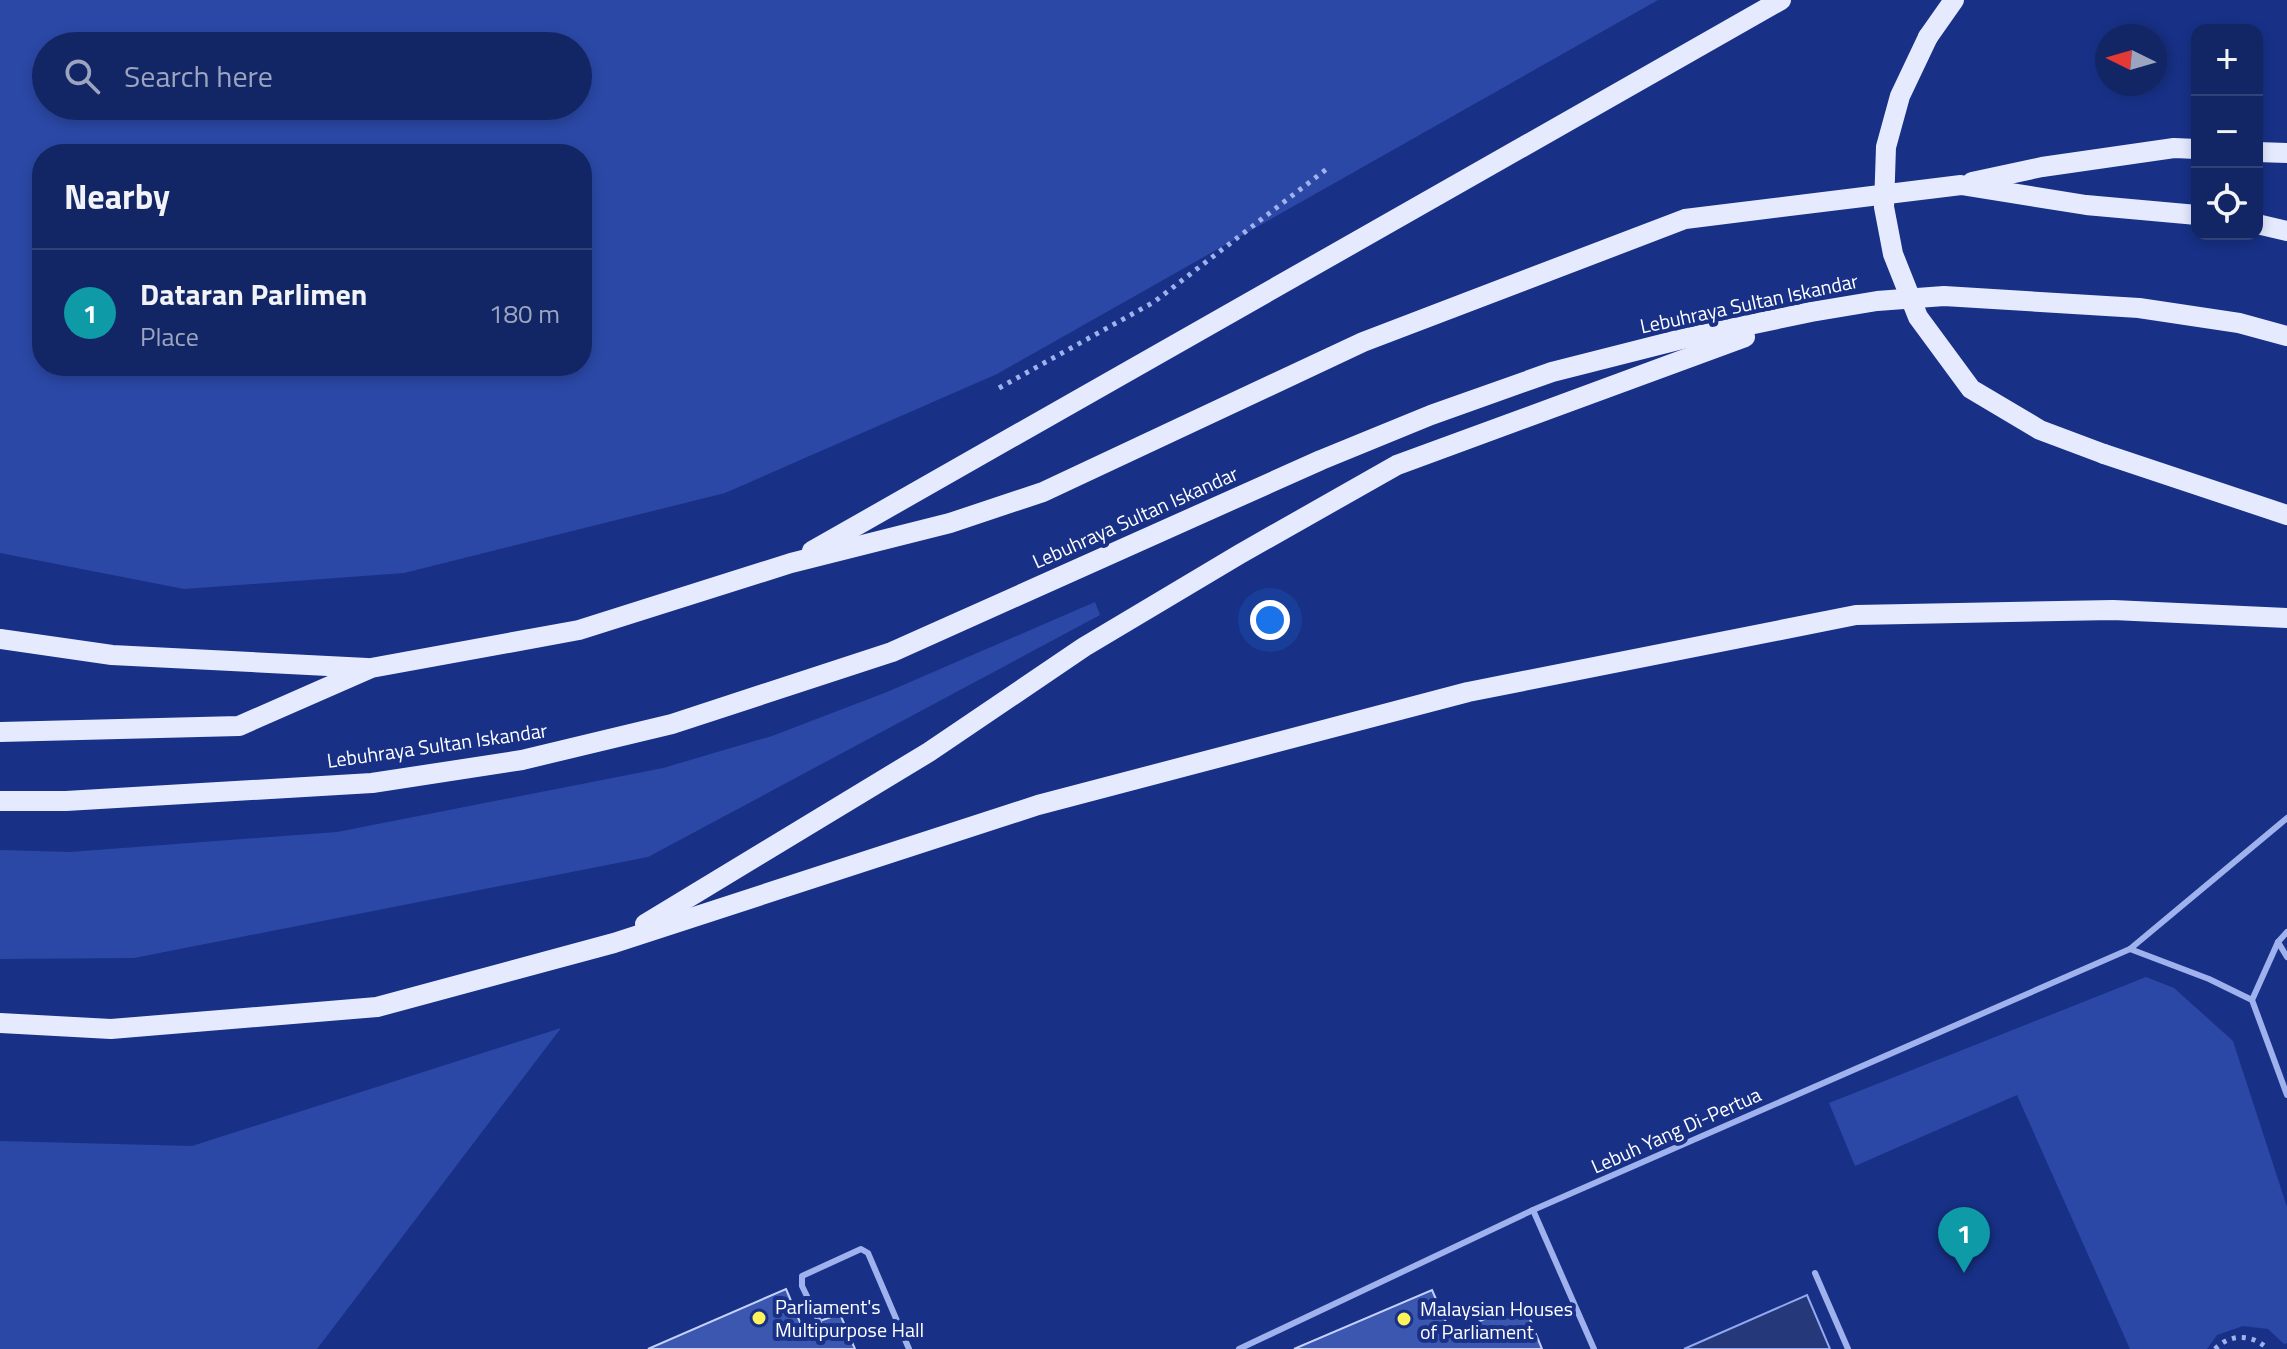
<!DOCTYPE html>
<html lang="en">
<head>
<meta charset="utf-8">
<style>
  :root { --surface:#122565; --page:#1f316e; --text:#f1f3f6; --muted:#9ca5bf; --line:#314279; --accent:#8bbbb9 }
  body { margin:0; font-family:"Titillium Web",sans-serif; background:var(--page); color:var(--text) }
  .controls { position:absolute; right:24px; top:24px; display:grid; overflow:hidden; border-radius:16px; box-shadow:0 4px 12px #0003 }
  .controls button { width:72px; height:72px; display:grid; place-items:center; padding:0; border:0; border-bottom:2px solid var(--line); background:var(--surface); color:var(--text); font:40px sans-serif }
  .compass { position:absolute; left:2095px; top:24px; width:72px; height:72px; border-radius:50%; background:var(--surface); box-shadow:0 4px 12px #0003; rotate:275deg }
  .you { position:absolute; left:1270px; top:620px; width:28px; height:28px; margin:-20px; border:6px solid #fff; border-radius:50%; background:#1a73e8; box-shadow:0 0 0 12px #1a73e833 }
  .badge { display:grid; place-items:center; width:52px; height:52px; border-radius:50%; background:var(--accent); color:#fff; font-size:26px; font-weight:700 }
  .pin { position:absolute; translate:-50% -66px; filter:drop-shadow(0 2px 4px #0008) }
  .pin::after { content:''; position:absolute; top:42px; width:28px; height:24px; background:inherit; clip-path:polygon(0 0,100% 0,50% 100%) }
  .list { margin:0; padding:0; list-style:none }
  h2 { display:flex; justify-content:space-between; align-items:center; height:104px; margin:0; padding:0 32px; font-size:34px }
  h2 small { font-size:26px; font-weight:400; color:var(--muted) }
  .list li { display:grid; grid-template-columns:52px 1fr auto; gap:24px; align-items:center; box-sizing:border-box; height:128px; padding:0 32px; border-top:2px solid var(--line) }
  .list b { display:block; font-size:30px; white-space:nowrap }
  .list p { margin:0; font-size:26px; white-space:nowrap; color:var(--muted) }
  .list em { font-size:26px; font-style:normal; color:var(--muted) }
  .icon { flex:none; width:44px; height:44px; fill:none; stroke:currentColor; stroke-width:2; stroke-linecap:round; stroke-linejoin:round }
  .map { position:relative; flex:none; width:2287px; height:1349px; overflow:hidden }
  .search { position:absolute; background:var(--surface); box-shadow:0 4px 12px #0003; left:32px; top:32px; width:560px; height:88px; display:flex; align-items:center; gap:20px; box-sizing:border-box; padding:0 28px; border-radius:44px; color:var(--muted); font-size:30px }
  .panel { position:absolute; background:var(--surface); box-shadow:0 4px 12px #0003; left:32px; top:144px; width:560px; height:232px; border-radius:32px }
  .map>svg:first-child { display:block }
</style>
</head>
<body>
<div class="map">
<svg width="2287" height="1349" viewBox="0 0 2287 1349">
  <rect width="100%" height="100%" fill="#183187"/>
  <g fill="#2b48a6" fill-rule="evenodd">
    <path d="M0,0H1658L997,374L725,493L404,573L184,589L0,553ZM578,46V106H46V46ZM42,154H582V366H42Z"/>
    <polygon points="1095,602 1100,615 648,857 134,958 0,959 0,850 70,852 337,832 663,768 772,736 887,692"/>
    <polygon points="2146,977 2174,988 2233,1041 2287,1207 2287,1343 2284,1344 2268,1329 2243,1326 2217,1335 2207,1349 2130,1349 2017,1095 1855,1166 1829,1103"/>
    <polygon points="561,1028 317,1349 0,1349 0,1141 192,1146"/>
  </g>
  <polygon fill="#253879" stroke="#92a9f0" stroke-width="2" points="1807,1295 1830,1349 1684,1349"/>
  <g fill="#3c57af" stroke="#c5d1fa" stroke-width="2">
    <polygon points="786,1289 802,1327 840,1314 855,1349 648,1349"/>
    <polygon points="1432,1290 1451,1334 1523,1302 1542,1349 1294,1349"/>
  </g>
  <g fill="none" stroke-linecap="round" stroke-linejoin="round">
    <g stroke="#9fb2ed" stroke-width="5" stroke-dasharray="4 6" stroke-linecap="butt">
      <polyline points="999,388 1154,302 1328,168"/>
      <path d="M2215,1349C2231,1333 2252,1334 2268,1349"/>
    </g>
    <g stroke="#9fb2ed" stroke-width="6">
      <polyline points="2278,942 2287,957"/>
      <polyline points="2130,949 2209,979 2252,1000 2287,1095"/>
      <polyline points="2252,1000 2278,942 2287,932"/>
      <polyline points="1533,1210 1594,1349"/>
      <polyline points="1815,1273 1848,1349"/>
      <polyline points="819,1321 802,1286 802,1276 861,1249 868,1253 909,1349"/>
      <polyline points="1239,1349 1533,1210 2130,949 2287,818"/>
    </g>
    <g stroke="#e5eaff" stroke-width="20">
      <polyline points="1928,37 1954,0"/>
      <polyline points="2257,152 2287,153"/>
      <polyline points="1972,182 2042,167 2174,148 2197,149"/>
      <polyline points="2257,224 2287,231"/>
      <polyline points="2104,454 2287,515"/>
      <polyline points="812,551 1781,0"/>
      <polyline points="0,639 112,655 367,668"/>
      <polyline points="0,732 239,726 371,668 579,630 791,563 950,523 1043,492 1363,342 1685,219 1961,185 2086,205 2197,215"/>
      <polyline points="0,801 66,801 372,783 522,760 672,724 892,652 1321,460 1431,415 1552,372 1682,339 1811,312 1877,301 1944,296 2139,308 2239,323 2287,336"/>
      <polyline points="645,924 929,752 1084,647 1240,554 1397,465 1745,337"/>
      <polyline points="0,1023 111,1029 377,1007 614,943 1038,805 1468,692 1856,615 2113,610 2287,618"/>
    </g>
    <polyline stroke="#e5eaff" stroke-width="20" points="1928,37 1900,96 1886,147 1884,207 1893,254 1918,317 1971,389 2040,430 2104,454"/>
  </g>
  <g fill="#fff25b" stroke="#183187" stroke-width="3">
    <circle cx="759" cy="1318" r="8"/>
    <circle cx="1404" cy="1319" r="8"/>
  </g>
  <g text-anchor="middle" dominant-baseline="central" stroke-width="8" stroke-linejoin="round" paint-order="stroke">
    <g font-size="20" fill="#fff" stroke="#183187">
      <text transform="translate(1749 303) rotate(-12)">Lebuhraya Sultan Iskandar</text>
      <text transform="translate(1135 517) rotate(-24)">Lebuhraya Sultan Iskandar</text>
      <text transform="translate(437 745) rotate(-8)">Lebuhraya Sultan Iskandar</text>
      <text transform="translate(1676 1130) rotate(-24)">Lebuh Yang Di-Pertua</text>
    </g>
    <g font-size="20" fill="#fff" stroke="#183187" text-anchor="start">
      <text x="775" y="1306">Parliament's<tspan x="775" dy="23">Multipurpose Hall</tspan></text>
      <text x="1420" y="1308">Malaysian Houses<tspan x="1420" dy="23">of Parliament</tspan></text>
    </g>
  </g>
</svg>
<div class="controls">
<button>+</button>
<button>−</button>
<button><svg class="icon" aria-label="locate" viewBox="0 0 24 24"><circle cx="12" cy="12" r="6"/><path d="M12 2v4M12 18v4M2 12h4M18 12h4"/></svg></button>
</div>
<svg class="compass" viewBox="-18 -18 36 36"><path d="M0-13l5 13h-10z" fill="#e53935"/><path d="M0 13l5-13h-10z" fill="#9ca5bf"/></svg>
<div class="you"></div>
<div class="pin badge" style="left:1964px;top:1273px;background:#0f9aa8">1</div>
<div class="search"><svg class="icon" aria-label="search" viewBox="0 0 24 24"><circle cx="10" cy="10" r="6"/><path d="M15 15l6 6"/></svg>Search here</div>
<section class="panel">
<h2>Nearby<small></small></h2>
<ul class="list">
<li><span class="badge" style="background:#0f9aa8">1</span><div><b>Dataran Parlimen</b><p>Place</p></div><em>180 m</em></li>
</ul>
</section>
</div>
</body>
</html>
